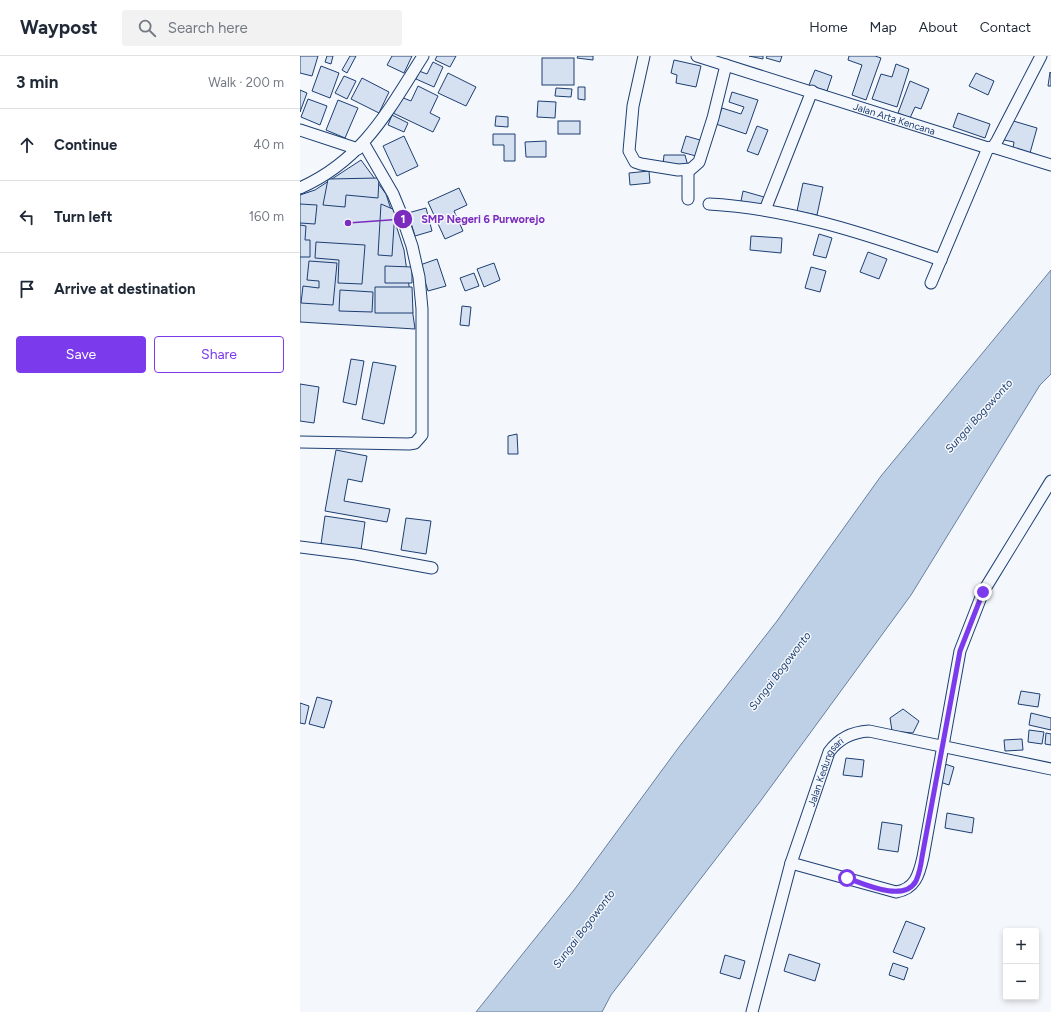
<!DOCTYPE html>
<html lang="en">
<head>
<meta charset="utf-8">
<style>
  :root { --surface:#fff; --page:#f2f2f3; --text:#1f2937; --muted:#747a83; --line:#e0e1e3; --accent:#7c3aed }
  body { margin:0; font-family:Figtree,sans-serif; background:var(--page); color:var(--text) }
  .controls { position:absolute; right:12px; bottom:12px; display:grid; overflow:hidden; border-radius:4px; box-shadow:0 2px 6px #0003 }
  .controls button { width:36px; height:36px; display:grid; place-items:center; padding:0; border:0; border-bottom:1px solid var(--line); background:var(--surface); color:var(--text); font:20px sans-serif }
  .stop { position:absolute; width:12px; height:12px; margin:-9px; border:3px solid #7c3aed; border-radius:50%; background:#fff }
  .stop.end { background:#7c3aed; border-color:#fff; box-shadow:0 1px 4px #0008 }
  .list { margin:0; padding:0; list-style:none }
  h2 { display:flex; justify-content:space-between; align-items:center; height:52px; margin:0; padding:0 16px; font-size:17px }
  h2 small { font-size:13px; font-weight:400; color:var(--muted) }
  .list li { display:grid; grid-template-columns:26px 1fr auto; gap:12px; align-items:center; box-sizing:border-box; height:72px; padding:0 16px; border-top:1px solid var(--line) }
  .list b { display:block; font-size:15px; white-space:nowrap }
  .list em { font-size:13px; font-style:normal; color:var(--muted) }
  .actions { display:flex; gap:8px; padding:12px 16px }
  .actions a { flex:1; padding:9px 0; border:1px solid var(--accent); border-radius:4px; text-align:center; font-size:14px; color:var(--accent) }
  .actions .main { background:var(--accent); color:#fff }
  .icon { flex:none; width:22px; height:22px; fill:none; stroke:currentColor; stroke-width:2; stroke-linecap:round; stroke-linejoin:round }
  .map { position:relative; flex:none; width:751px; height:956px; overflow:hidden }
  header { display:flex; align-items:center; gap:24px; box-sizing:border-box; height:56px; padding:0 20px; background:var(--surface); border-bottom:1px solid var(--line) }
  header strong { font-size:19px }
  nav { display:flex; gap:22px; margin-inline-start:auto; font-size:14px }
  .search { width:280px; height:36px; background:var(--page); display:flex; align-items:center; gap:10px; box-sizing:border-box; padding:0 14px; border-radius:4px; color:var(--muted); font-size:15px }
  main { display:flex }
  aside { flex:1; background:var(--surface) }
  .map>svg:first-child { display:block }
</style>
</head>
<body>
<header>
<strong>Waypost</strong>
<div class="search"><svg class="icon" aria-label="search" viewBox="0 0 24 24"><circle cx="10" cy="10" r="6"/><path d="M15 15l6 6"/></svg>Search here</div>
<nav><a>Home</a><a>Map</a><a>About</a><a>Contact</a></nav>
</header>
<main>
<aside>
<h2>3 min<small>Walk · 200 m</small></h2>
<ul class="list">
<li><svg class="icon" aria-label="ahead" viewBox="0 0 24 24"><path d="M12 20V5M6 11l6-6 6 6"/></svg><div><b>Continue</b></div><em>40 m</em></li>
<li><svg class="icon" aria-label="left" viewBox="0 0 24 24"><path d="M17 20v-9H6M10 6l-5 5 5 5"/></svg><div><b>Turn left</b></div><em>160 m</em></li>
<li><svg class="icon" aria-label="arrive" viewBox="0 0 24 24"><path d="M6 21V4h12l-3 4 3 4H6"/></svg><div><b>Arrive at destination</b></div></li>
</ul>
<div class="actions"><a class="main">Save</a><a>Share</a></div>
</aside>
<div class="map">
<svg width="751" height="956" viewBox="0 0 751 956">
  <rect width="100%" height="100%" fill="#f4f7fb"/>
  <polygon fill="#bed0e5" stroke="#687fa3" points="751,214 751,318 740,329 611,539 459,747 311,939 302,956 176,956 274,834 379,691 477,565 581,420"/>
  <g fill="#d5e0f0" stroke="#1d3f73">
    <polygon points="0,0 18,0 12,20 0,17"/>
    <polygon points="27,0 33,0 31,8 25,6"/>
    <polygon points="50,0 56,0 47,17 42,14"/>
    <polygon points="92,0 112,0 104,17 87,9"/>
    <polygon points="137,0 156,0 150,11 135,4"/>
    <polygon points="278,0 293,0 293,4 277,2"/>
    <polygon points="449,0 463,0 463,3"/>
    <polygon points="467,0 482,0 480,6 466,2"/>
    <polygon points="549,0 575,0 581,2 566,44 552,39 562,9 548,4"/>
    <rect x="242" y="2" width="32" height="27"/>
    <polygon points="374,4 401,10 396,31 376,27 377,19 371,17"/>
    <polygon points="133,6 143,11 134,31 116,23 119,15 127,18"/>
    <polygon points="596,8 609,13 597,51 572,43 581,18 592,21"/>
    <polygon points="21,10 39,17 30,42 12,35"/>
    <polygon points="515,14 532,20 527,35 509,29"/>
    <polygon points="750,16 751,17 751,30 748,30"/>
    <polygon points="148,17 176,31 166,50 138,37"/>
    <polygon points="676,17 694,25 688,39 669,30"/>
    <polygon points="44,20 56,25 47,43 35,37"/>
    <polygon points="62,22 89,36 79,57 51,43"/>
    <polygon points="610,25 629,33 621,53 615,51 610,62 598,57"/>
    <polygon points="118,30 138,40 130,57 140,62 133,76 93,57 101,41 111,45"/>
    <polygon points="278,31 285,31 285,44 278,43"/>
    <polygon points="256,32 272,33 271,41 255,40"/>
    <polygon points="0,34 7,37 0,56"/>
    <polygon points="432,36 458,44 446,78 416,68 422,52 441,58 444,51 429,46"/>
    <polygon points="8,43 27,50 20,69 1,61"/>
    <polygon points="38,44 58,52 45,82 26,74"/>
    <polygon points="238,45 256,46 255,62 237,61"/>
    <polygon points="658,57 690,68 685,82 653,71"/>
    <polygon points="92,59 108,67 104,76 88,69"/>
    <polygon points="196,60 208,61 208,71 195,70"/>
    <polygon points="710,64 737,72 730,97 713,92 714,86 704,84"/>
    <rect x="258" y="65" width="22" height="13"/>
    <polygon points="457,70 468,74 458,99 447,95"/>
    <polygon points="193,78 215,78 215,105 204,105 204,89 193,89"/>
    <polygon points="104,80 118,110 97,120 83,90"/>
    <polygon points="386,80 400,84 396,100 381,96"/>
    <polygon points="246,85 246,101 226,101 225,86"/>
    <polygon points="364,99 385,99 388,110 363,109"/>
    <polygon points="61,104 86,138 104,194 115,273 0,266 0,139 15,134"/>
    <polygon points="349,115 350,127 330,129 329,117"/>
    <polygon points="79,122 78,142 46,139 45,151 23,149 28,123"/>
    <polygon points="503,127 523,131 517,159 497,155"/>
    <polygon points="159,132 167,149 154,155 163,175 145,183 128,146"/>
    <polygon points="443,135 464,141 461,150 441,145"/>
    <polygon points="0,148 17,149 15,168 0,167"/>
    <polygon points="81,148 95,154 92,200 78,199"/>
    <polygon points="126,152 132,175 115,180 108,157"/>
    <polygon points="0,169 6,170 5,184 10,184 10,201 0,201"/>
    <polygon points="519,178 532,182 526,202 513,199"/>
    <polygon points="451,180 482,182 481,197 450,194"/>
    <polygon points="16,186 65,189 62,228 38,227 39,204 15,202"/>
    <polygon points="568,196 587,203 579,223 560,216"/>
    <polygon points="137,203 146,230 128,235 120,209"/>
    <polygon points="9,205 37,207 33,249 1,247 3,230 19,232 19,225 7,224"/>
    <polygon points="194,207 200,224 184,231 177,213"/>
    <polygon points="85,210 112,211 112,227 85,227"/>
    <polygon points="511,211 526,215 520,236 505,232"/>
    <polygon points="174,217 179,230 165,235 160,222"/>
    <polygon points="75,231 112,231 113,257 75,257"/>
    <polygon points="40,234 73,236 72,256 39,255"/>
    <polygon points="162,250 171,251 169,270 160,269"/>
    <polygon points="51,303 64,305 56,349 43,346"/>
    <polygon points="73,306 96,310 84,368 62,363"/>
    <polygon points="0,328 19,331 14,367 0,365"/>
    <polygon points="217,378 218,398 208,398 208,380"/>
    <polygon points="36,394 67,400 62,426 48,423 44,445 90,453 87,466 25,455"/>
    <polygon points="25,460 65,466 61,494 21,488"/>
    <polygon points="106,462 131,465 126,498 101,494"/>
    <polygon points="721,635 740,638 738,651 718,648"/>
    <polygon points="17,641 32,645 24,672 9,668"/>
    <polygon points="0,647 9,650 5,668 0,667"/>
    <polygon points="603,653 619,665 613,677 592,675 590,662"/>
    <polygon points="731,657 751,662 751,674 729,669"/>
    <polygon points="729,674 744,676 742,688 728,686"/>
    <polygon points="746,677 751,678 751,689 745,688"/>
    <polygon points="722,683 723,694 705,695 704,684"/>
    <polygon points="546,702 564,704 562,721 543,719"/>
    <polygon points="645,708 654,711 649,729 640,726"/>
    <polygon points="647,757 674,762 672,777 645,772"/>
    <polygon points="582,766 602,769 598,796 578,793"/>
    <polygon points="606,865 625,872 612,903 593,896"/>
    <polygon points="489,898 520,908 515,925 484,915"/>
    <polygon points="425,899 445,905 440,923 420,917"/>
    <polygon points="593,907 608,912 604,924 589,919"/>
  </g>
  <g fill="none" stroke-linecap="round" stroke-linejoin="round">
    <defs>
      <g id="minor">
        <polyline points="344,0 333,50 329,95 335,106 341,108 378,114 391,113 399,106 413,62 426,9"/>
        <path id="s1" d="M397,0L688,92L693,91L697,85L741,0"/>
        <polyline points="0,74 58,93"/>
        <polyline points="693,91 751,109"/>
        <polyline points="388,114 388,143"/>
        <path d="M0,132C63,104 88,55 123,0"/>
        <path d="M409,148C488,152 566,178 641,204"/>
        <polyline points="465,154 512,35"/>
        <polyline points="631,227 688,92"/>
        <polyline points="0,386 109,388 115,387 122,379 122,253 119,221 112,190 100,155 93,138 64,88"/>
        <polyline points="0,491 56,498 132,512"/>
        <path d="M491,807L596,836C615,833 619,819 623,801L660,595L683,536L751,425"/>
        <path id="s2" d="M452,956L491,807L529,696C539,682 552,676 569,675L751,713"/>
      </g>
    </defs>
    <use href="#minor" stroke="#1d3f73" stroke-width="13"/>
    <use href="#minor" stroke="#f4f7fb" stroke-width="11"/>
  </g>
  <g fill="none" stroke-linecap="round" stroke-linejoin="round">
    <path stroke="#7c3aed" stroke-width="5" d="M547,822C564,828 604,847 616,825C619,818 621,809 622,801L660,595L683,536"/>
  </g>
  <g text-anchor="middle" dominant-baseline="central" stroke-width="3" stroke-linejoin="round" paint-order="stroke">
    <g font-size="10" fill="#1d3f73" stroke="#f4f7fb">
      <text stroke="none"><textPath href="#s1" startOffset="207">Jalan Arta Kencana</textPath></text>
      <text stroke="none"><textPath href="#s2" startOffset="252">Jalan Kedungsari</textPath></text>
    </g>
    <g font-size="11" font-style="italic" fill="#1d3f73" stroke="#f4f7fb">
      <text transform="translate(679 360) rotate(-48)">Sungai Bogowonto</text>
      <text transform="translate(480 615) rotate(-53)">Sungai Bogowonto</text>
      <text transform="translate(284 873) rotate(-53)">Sungai Bogowonto</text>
    </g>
  </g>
  <path fill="none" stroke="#7b2cbf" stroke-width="1.5" d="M48 167L103 163"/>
  <g fill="#7b2cbf" stroke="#f4f7fb" stroke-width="1.5">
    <circle cx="48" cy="167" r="4"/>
    <circle cx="103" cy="163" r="10"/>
  </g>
  <g font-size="12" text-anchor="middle" font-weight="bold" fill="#fff">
    <text x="103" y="167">1</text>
  </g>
  <g font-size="11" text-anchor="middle" font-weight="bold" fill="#7b2cbf" stroke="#f4f7fb" stroke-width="3" stroke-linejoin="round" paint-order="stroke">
    <text x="183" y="167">SMP Negeri 6 Purworejo</text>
  </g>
</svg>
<div class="controls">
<button>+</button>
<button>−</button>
</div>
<div class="stop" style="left:547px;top:822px"></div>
<div class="stop end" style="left:683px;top:536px"></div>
</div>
</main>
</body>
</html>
